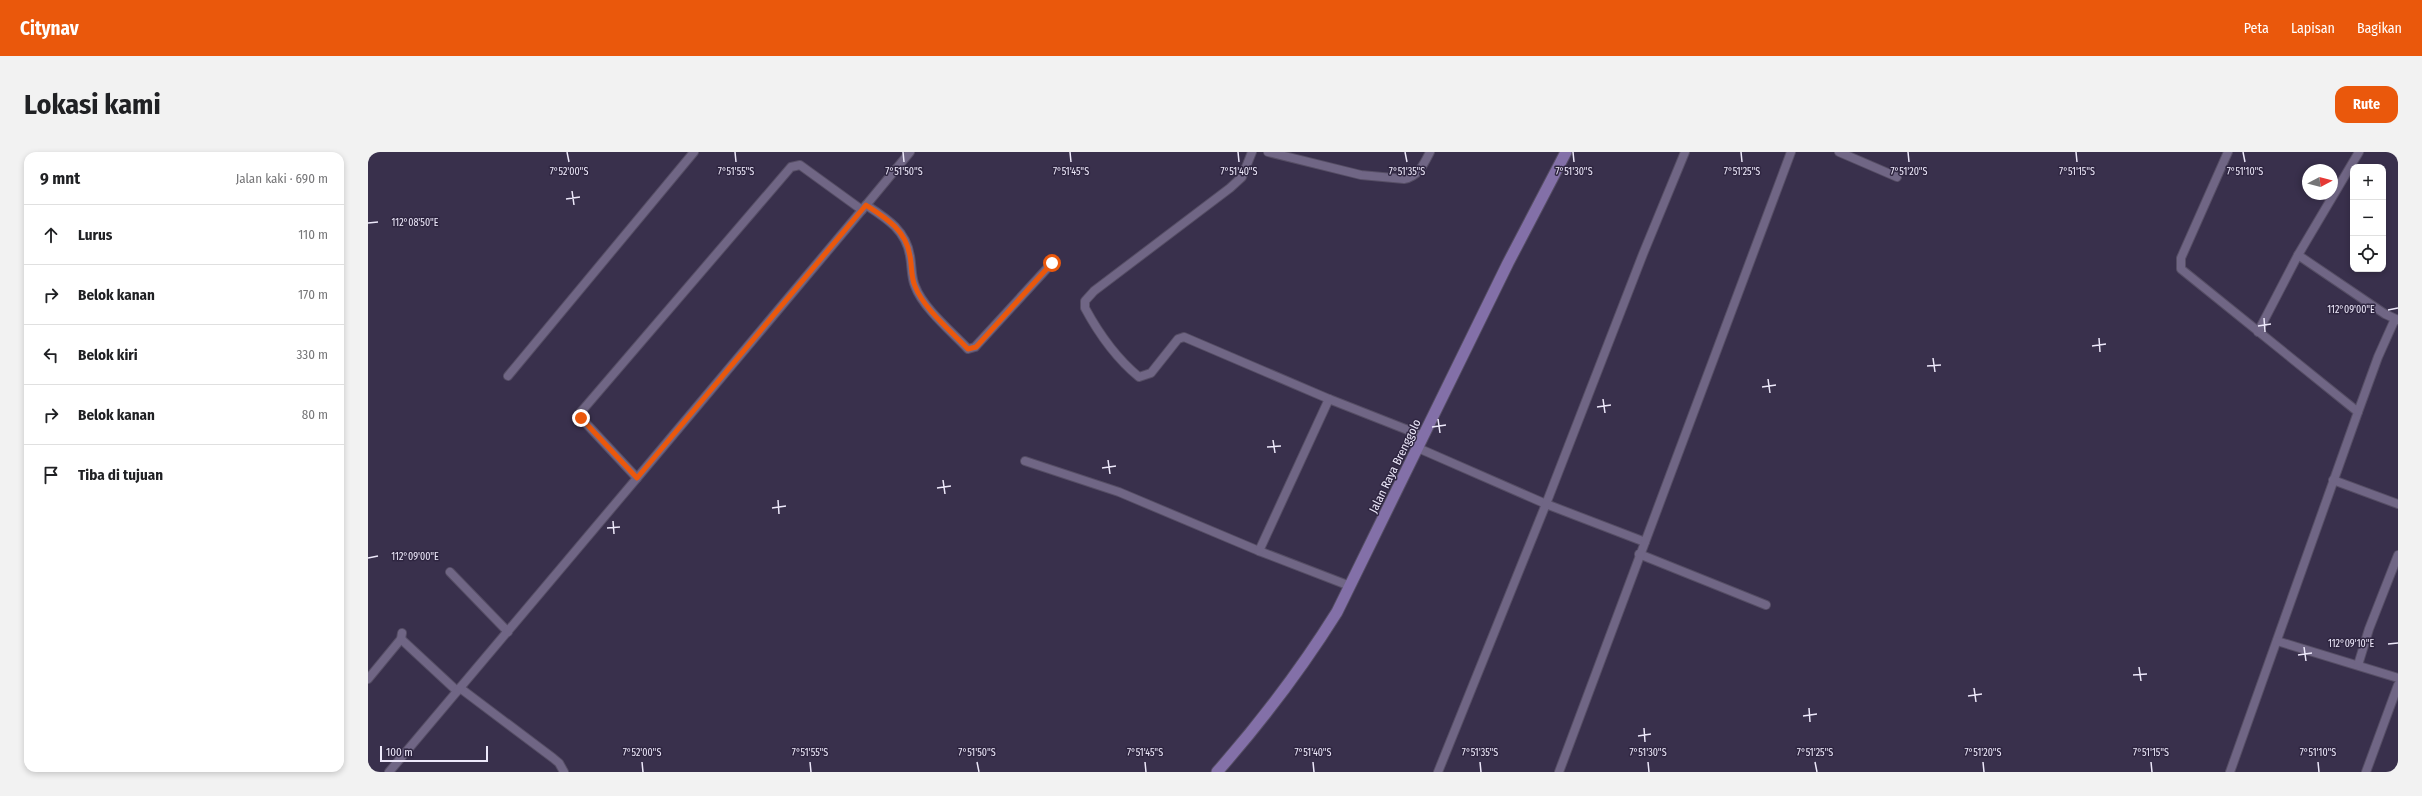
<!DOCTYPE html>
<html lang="id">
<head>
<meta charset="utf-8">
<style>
  :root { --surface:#fff; --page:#f2f2f2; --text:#202124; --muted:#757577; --line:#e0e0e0; --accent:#ea580c }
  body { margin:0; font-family:"Fira Sans Condensed",sans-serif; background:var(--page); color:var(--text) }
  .controls { position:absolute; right:12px; top:12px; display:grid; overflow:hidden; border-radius:8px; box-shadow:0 2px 6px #0003 }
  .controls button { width:36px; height:36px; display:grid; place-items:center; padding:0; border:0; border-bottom:1px solid var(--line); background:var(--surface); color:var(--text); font:20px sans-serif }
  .compass { position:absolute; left:1934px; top:12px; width:36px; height:36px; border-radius:50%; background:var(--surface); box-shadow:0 2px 6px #0003; rotate:83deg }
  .scale { position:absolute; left:12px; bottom:10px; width:108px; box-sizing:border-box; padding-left:4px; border:2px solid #ede8fa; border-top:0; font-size:11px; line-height:14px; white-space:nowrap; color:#ede8fa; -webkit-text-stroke:3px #2f2641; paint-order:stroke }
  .stop { position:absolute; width:12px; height:12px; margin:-9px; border:3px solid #ea580c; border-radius:50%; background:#fff }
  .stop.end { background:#ea580c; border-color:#fff; box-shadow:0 1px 4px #0008 }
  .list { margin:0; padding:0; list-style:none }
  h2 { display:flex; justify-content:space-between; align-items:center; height:52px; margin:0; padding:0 16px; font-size:17px }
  h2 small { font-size:13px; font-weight:400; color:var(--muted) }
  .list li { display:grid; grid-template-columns:26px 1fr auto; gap:12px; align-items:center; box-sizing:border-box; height:60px; padding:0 16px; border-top:1px solid var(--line) }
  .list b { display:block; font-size:15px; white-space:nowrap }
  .list em { font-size:13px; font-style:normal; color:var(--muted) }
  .icon { flex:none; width:22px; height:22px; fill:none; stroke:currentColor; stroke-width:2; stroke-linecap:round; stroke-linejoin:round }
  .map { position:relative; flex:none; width:2030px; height:620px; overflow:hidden; border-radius:12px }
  header { display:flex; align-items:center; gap:24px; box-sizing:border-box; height:56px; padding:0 20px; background:var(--accent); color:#fff }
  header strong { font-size:19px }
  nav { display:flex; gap:22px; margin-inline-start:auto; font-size:14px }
  .intro { display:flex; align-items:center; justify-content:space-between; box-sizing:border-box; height:96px; padding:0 24px }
  h1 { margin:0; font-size:28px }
  .button { padding:10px 18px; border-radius:12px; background:var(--accent); color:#fff; font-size:14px; font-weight:700 }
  main { display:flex; gap:24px; padding:0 24px }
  aside { flex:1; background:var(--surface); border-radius:12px; box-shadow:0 2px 6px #0003 }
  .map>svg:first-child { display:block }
</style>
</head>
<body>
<header>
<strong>Citynav</strong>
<nav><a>Peta</a><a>Lapisan</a><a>Bagikan</a></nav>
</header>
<div class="intro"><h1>Lokasi kami</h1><a class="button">Rute</a></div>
<main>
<aside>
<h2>9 mnt<small>Jalan kaki · 690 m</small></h2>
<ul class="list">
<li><svg class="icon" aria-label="ahead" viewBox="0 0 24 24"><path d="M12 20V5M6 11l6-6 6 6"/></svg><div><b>Lurus</b></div><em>110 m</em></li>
<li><svg class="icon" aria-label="right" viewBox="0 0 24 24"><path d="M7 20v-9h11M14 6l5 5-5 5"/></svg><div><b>Belok kanan</b></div><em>170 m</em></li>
<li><svg class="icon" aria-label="left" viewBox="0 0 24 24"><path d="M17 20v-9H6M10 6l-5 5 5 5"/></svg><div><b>Belok kiri</b></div><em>330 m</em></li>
<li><svg class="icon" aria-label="right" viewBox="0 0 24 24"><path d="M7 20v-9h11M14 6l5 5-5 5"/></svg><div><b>Belok kanan</b></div><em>80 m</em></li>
<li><svg class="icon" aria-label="arrive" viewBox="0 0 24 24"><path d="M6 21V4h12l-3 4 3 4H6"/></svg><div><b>Tiba di tujuan</b></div></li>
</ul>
</aside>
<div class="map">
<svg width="2030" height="620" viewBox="0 0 2030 620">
  <rect width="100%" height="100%" fill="#39304c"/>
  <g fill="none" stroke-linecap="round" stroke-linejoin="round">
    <defs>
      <g id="minor">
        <path d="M884,0L874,25L862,36L726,139L717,149V156C731,182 748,206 771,225L783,221L810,187L816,185L961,247"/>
        <path d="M900,0L993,23L1036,27C1050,25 1056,12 1062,0"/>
        <polyline points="1471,0 1529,25"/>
        <polyline points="1860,0 1813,106 1813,117 1990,260 1862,620"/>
        <path d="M498,53C518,66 538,78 542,104C544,114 543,125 547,134C555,156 584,180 600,197L607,195L684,111"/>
        <polyline points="1930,103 2017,162 2030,168"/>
        <polyline points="1890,180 1930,103 1991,0"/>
        <polyline points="140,224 326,0"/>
        <polyline points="1990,260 2010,205 2027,167"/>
        <polyline points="1050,296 1178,352 1277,390"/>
        <polyline points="657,309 751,340 891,399 982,434"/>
        <polyline points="269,326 494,58"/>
        <polyline points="1965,328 2030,352"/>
        <polyline points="891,399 961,247 1055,284"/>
        <polyline points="1271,402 1398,453"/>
        <polyline points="82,420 140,480"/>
        <polyline points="33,487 89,539"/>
        <polyline points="1909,489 2030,526"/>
        <polyline points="1990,513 2001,477 2030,403"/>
        <polyline points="0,527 33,487 34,481"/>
        <polyline points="92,536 185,606 191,611 196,620"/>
        <polyline points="21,620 269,326 213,266 212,261 423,15 432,13 494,58 542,0"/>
        <polyline points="1070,620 1178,352 1275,102 1317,0"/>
        <polyline points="1191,620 1423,0"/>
        <polyline points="1998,620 2030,533"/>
      </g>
      <path id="secondary" d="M849,620C893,570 934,516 969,460L1140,111L1198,0"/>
    </defs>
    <use href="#minor" stroke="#564e65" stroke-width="10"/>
    <use href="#secondary" stroke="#564e65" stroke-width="13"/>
    <use href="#minor" stroke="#706685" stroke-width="8"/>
    <use href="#secondary" stroke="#8370a8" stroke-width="11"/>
  </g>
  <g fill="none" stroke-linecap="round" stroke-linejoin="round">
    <path stroke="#ea580c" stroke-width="5" d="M213,266L269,326L498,53C518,66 538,78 542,104C544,114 543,126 547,134C555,156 584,180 600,197L608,195L684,111"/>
  </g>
  <path fill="none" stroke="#ede8fa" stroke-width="1.5" d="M199,0L201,10M367,0L368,10M535,0L536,10M702,0L703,10M870,0L871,10M1037,0L1039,10M1205,0L1206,10M1373,0L1374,10M1540,0L1541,10M1708,0L1709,10M1875,0L1877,10M204,39L206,53M198,47L212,45M0,71L10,70M2020,158L2030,156M1896,166L1897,180M1890,174L1903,172M1731,186L1732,200M1724,194L1738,192M1565,206L1567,220M1559,214L1573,213M1400,227L1402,241M1394,235L1408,233M1235,247L1237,261M1229,255L1243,253M1070,267L1072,281M1064,275L1078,273M905,288L907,301M899,295L913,294M740,308L742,322M734,316L748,314M575,328L577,342M569,336L583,334M410,348L411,362M404,356L418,354M245,369L246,382M239,376L252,375M0,406L10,404M2020,492L2030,491M1936,495L1938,509M1930,503L1944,501M1771,515L1773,529M1765,523L1779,522M1606,536L1608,550M1600,544L1614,542M1441,556L1442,570M1435,564L1449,562M1276,576L1277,590M1270,584L1283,582M274,610L275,620M442,610L443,620M609,610L611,620M777,610L778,620M945,610L946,620M1112,610L1113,620M1280,610L1281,620M1447,610L1449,620M1615,610L1616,620M1783,610L1784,620M1950,610L1951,620"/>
  <g text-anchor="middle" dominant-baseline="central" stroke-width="3" stroke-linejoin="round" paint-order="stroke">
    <g font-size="12" fill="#ede8fa" stroke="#2f2641">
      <text transform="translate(1027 314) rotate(-64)">Jalan Raya Brenggolo</text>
    </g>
  </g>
  <g font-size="10" text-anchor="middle" fill="#ede8fa" stroke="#2f2641" stroke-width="3" stroke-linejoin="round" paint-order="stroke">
    <text x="201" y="23">7°52'00"S</text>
    <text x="368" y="23">7°51'55"S</text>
    <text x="536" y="23">7°51'50"S</text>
    <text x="703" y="23">7°51'45"S</text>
    <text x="871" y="23">7°51'40"S</text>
    <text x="1039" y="23">7°51'35"S</text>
    <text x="1206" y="23">7°51'30"S</text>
    <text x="1374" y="23">7°51'25"S</text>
    <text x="1541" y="23">7°51'20"S</text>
    <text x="1709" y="23">7°51'15"S</text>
    <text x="1877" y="23">7°51'10"S</text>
    <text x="47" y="74">112°08'50"E</text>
    <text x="1983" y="161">112°09'00"E</text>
    <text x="47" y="408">112°09'00"E</text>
    <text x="1983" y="495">112°09'10"E</text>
    <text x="274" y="604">7°52'00"S</text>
    <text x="442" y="604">7°51'55"S</text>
    <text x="609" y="604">7°51'50"S</text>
    <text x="777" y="604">7°51'45"S</text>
    <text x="945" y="604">7°51'40"S</text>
    <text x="1112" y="604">7°51'35"S</text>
    <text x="1280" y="604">7°51'30"S</text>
    <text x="1447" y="604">7°51'25"S</text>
    <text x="1615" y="604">7°51'20"S</text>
    <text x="1783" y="604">7°51'15"S</text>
    <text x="1950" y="604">7°51'10"S</text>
  </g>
</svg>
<div class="controls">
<button>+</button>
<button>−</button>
<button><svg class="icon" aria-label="locate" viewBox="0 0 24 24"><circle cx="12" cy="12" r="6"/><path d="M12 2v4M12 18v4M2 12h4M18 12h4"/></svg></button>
</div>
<svg class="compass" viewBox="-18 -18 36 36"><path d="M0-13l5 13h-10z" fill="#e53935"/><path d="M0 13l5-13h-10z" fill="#757577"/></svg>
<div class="scale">100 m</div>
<div class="stop" style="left:684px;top:111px"></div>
<div class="stop end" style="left:213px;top:266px"></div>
</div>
</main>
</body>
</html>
